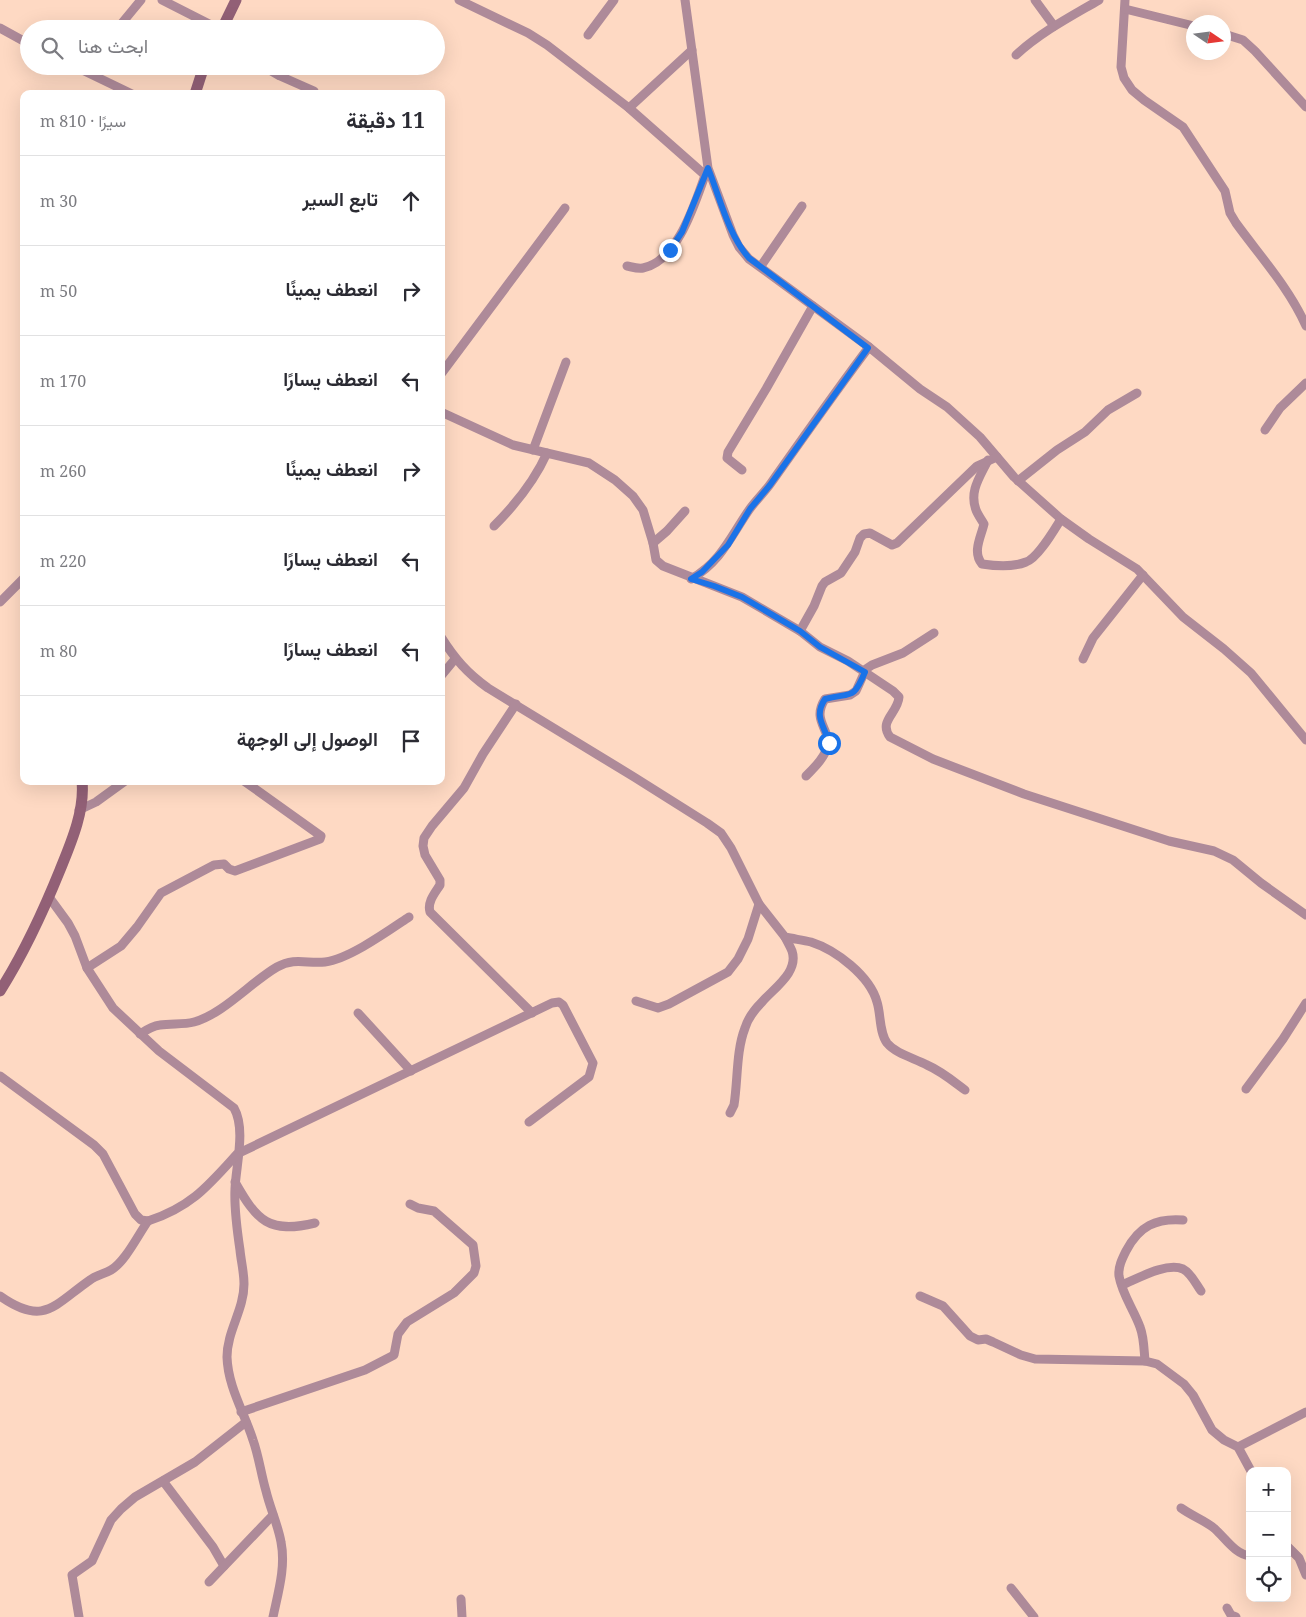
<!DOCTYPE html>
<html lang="ar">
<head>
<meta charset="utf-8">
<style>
  :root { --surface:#fff; --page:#f7f7f7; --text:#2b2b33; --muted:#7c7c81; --line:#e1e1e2 }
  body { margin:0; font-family:"Noto Serif",Vazirmatn,serif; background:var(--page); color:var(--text); direction:rtl }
  .controls { position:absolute; right:15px; bottom:15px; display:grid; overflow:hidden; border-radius:10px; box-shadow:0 5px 20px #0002 }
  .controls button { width:45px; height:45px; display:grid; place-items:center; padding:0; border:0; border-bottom:1px solid var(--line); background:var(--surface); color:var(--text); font:25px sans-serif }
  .compass { position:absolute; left:1186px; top:15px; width:45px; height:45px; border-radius:50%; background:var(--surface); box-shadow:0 5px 20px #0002; rotate:103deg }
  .stop { position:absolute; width:15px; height:15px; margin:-11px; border:4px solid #1a73e8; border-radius:50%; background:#fff }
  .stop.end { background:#1a73e8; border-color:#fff; box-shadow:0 1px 5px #0008 }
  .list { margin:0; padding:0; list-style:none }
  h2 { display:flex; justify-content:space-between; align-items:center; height:65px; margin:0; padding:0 20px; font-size:21px }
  h2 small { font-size:16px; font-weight:400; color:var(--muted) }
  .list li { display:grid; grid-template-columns:32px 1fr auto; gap:15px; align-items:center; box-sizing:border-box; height:90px; padding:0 20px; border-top:1px solid var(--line) }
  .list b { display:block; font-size:19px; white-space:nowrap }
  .list em { font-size:16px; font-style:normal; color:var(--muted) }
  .icon { flex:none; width:28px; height:28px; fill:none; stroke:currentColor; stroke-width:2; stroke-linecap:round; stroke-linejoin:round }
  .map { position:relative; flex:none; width:1306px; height:1617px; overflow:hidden; direction:ltr }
  .search { position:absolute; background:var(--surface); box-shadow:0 5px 20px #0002; left:20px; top:20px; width:425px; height:55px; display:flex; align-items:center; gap:12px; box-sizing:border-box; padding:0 18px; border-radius:28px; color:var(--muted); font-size:19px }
  .panel { position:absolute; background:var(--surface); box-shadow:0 5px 20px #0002; left:20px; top:90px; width:425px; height:695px; border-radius:10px; direction:rtl }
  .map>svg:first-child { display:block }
</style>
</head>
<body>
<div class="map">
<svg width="1306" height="1617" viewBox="0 0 1306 1617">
  <rect width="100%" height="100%" fill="#fed9c3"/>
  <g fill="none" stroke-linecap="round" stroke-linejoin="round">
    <g stroke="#ae8a99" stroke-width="9">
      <polyline points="162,0 219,29"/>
      <polyline points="459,0 528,33 547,45 629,108 705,175"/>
      <polyline points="685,0 708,168 733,235 739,247 749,259 869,347 920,389 947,407 980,437 1014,477 1061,519 1089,539 1137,569 1183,617 1224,649 1251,673 1306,740"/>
      <polyline points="1035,0 1054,26"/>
      <path d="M1125,0L1121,67L1124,78L1132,90L1144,100L1183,127L1225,191L1230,213L1236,223C1260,256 1289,288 1306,326"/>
      <polyline points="1125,9 1194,26"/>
      <polyline points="0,28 29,44"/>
      <polyline points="117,29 141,0"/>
      <polyline points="1224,34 1243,40 1255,51 1306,107"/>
      <polyline points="588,35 614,0"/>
      <path d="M1016,55C1041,32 1070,17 1099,0"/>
      <polyline points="74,66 132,94"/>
      <polyline points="263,66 280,76 314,91"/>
      <polyline points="629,108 692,50"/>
      <path d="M627,266C632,267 638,269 643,268C679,261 696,199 707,170"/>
      <polyline points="761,266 802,206"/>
      <polyline points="441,374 565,208"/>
      <path d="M441,412L513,445L589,463L615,480L633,496L643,510L653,543L656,560L663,566L742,597L800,631L820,647L848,661L893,691L899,697C898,713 878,721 890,737L933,759L1024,794L1169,841L1214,851L1233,860L1261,883L1306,915"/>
      <polyline points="1265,430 1280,408 1306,383"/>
      <polyline points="533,450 566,362"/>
      <path d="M988,460C980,477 969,491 976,510C978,515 981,519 984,524C981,537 972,552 982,564C995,566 1014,567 1026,562C1038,558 1054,530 1061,519"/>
      <polyline points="742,470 727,458 728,452 766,389 813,306"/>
      <polyline points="1018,481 1057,450 1085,432 1108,410 1137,393"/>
      <path d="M494,526C516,504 534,482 547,453"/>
      <polyline points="653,543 667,531 685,511"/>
      <path d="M691,579C721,562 731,536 749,510C756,500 764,493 771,483C803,438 835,392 869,347"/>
      <polyline points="0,602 24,578"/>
      <polyline points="800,631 814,606 822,586 825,582 841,573 855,552 860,538 864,534 870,533 892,545 897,543 977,466 997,457"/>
      <path d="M441,637C455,659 467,673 488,688L634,777L707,823L721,833L731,848L759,904L785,937C794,939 803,940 811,942C836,950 870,976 877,1002C881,1014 879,1032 887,1043C896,1054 914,1058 927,1065C941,1071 953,1081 965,1090"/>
      <polyline points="1083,659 1093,638 1143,575"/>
      <polyline points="441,676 455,659"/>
      <path d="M516,704L483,754L464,788L432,826L424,838L423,846L425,855L440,880V885C435,893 427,902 430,912L532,1013"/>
      <path d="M806,776C816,766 825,757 829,743C826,726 813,718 825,699L850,695L856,691L866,669L872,665L903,653L934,633"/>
      <polyline points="79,810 96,802 125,781"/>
      <path d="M49,897L68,923L75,936L87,968L113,1008L159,1051L234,1108C246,1129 236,1165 235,1189C234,1210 237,1230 240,1250C241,1261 244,1272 244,1284C244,1310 227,1331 227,1357C228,1387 244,1412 253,1440C259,1457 261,1474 266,1491C270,1508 278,1525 281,1542C286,1567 278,1593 273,1617"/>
      <polyline points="87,968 121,946 137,927 161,893 214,865 224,864 229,869 235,871 320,839 321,836 244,781"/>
      <polyline points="636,1001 658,1008 669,1004 728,972 738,959 748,939 759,904"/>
      <polyline points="358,1013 411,1071"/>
      <path d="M140,1034C146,1030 152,1026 160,1025C171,1023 183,1025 194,1022C223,1014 251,982 277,967C295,957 307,964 325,962C349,959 388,931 409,917"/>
      <path d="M0,1076L94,1145L103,1154L135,1214L141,1220L148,1221C191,1207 208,1186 237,1154L552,1003L559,1002L563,1005L593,1063L589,1077L529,1122"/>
      <polyline points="1246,1089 1283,1039 1306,1003"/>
      <path d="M730,1113L734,1105C738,1080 736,1051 745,1028C748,1018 755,1009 762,1002C774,988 799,972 792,951C790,946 787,941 785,937"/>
      <path d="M235,1182C257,1221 269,1234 315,1223"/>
      <path d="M1122,1285C1137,1279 1166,1262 1183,1269C1191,1273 1196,1284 1201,1291"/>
      <path d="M0,1296C44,1327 54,1305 90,1280C96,1275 104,1274 111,1270C125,1262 138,1235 148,1221"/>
      <polyline points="920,1296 943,1306 970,1336 978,1340 986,1339 993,1342 1021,1355 1035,1359 1145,1361 1157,1364 1184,1384 1193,1395 1212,1430 1224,1440 1238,1447 1251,1471"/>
      <path d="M1145,1361C1144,1350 1144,1337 1140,1327C1134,1310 1122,1294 1119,1276C1118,1267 1122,1259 1126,1251C1139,1226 1156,1218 1183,1220"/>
      <polyline points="241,1412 365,1370 394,1355 398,1334 407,1322 454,1293 474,1273 476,1266 473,1245 434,1211 418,1208 410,1204"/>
      <polyline points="1238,1447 1306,1412"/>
      <polyline points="163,1481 213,1547 224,1566"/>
      <path d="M1181,1508C1192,1516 1206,1521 1215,1529C1226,1539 1235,1554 1250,1556"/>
      <polyline points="1287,1546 1299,1558 1306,1575"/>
      <polyline points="209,1582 273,1515"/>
      <polyline points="1011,1588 1034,1617"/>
      <polyline points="461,1599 462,1617"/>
      <polyline points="1227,1608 1231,1615 1236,1617"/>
      <polyline points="79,1617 72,1575 92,1561 111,1520 121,1509 135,1497 195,1462 246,1422"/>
    </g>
    <g stroke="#926076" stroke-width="11">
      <polyline points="222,29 236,0"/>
      <polyline points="195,94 204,66"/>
      <path d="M0,991C24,953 43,912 60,870C71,843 85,811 82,781"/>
    </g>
  </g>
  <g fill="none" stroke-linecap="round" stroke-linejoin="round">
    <path stroke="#1a73e8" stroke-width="6" d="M670,250L682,232L708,168C720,198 728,234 749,258L868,348L770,485L750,509L728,545L702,572L691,579L714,586L742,597L800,631L820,647L865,672C853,701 851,692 825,699C813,717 825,726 829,743"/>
  </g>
</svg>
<div class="controls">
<button>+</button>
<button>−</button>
<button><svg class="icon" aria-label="locate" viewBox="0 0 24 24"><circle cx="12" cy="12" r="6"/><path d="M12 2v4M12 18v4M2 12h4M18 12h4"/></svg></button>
</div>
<svg class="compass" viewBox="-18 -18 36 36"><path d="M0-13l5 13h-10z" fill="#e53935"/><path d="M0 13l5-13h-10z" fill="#7c7c81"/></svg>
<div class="stop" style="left:829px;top:743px"></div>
<div class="stop end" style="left:670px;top:250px"></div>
<div class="search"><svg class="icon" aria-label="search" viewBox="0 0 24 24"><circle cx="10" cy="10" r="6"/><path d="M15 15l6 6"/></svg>ابحث هنا</div>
<section class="panel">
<h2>11 دقيقة<small>سيرًا · 810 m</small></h2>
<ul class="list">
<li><svg class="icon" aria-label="ahead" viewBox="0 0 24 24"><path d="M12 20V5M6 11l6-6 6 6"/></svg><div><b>تابع السير</b></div><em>30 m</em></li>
<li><svg class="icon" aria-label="right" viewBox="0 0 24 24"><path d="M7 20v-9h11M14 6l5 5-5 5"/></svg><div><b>انعطف يمينًا</b></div><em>50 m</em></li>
<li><svg class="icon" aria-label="left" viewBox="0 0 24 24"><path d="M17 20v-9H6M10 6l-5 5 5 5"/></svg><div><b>انعطف يسارًا</b></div><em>170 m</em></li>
<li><svg class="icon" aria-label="right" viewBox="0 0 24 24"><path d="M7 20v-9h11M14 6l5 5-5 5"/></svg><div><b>انعطف يمينًا</b></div><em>260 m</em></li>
<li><svg class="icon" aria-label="left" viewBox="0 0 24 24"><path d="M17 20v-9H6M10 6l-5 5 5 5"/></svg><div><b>انعطف يسارًا</b></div><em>220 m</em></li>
<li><svg class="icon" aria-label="left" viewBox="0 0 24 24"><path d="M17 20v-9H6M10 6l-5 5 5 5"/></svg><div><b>انعطف يسارًا</b></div><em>80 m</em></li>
<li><svg class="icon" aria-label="arrive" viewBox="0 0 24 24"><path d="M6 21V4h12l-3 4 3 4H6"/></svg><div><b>الوصول إلى الوجهة</b></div></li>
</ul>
</section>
</div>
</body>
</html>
